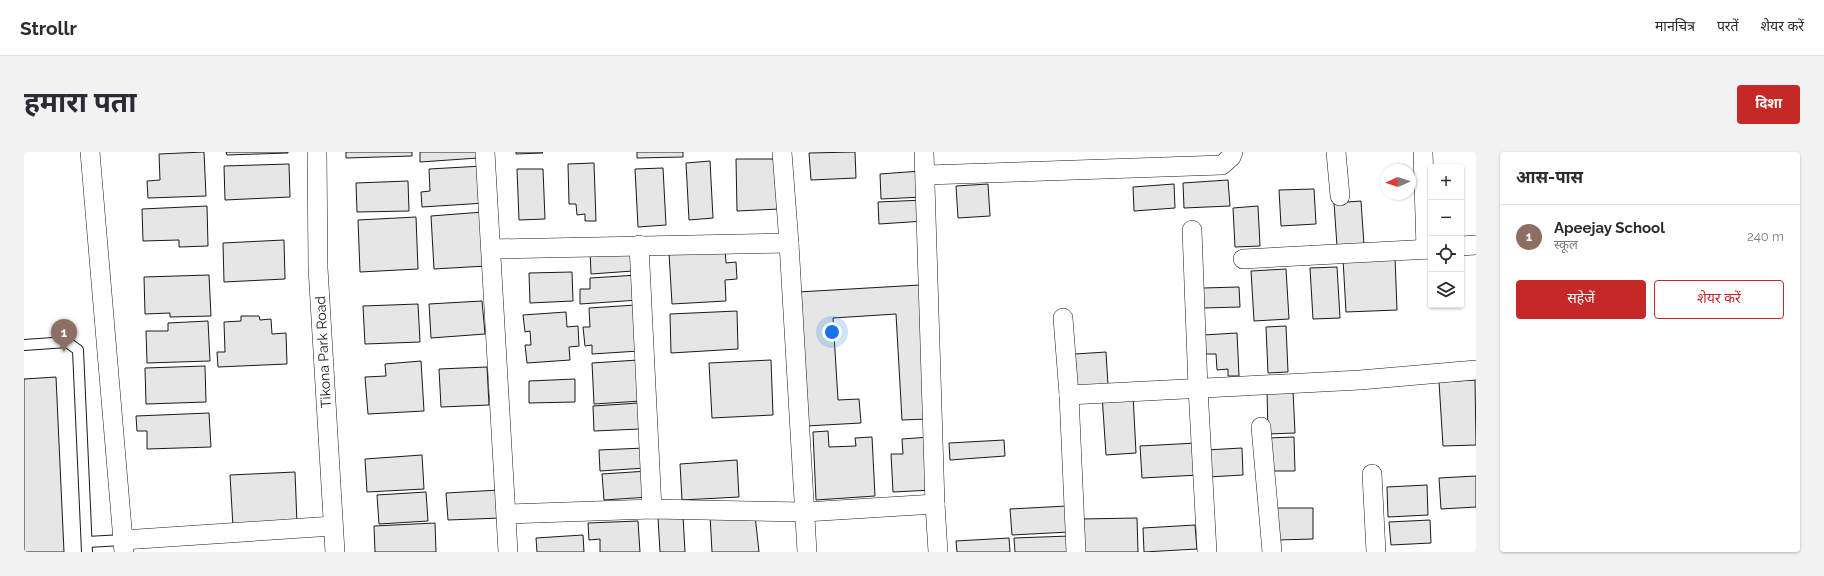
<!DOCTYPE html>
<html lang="hi">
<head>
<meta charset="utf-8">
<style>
  :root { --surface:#fff; --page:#f2f2f3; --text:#2b2b33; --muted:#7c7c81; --line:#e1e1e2; --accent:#c62828 }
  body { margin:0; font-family:Raleway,"Noto Sans Devanagari",sans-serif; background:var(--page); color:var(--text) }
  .controls { position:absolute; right:12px; top:12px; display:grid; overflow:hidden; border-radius:4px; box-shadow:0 1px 3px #0004 }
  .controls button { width:36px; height:36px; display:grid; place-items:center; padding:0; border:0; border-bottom:1px solid var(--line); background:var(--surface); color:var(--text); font:20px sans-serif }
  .compass { position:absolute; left:1356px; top:12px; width:36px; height:36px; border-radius:50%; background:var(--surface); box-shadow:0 1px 3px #0004; rotate:267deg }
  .you { position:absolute; left:808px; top:180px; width:14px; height:14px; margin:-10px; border:3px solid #fff; border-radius:50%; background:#1a73e8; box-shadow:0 0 0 6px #1a73e833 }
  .badge { display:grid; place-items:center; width:26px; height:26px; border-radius:50%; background:var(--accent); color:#fff; font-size:13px; font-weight:700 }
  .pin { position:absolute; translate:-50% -33px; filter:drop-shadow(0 1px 2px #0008) }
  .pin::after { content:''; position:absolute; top:21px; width:14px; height:12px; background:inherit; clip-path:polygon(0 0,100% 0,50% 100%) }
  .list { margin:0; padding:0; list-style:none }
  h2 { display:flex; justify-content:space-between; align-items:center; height:52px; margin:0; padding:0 16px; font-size:17px }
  h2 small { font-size:13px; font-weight:400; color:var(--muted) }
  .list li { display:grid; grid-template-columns:26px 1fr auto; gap:12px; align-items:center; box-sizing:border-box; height:64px; padding:0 16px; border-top:1px solid var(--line) }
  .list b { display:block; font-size:15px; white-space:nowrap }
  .list p { margin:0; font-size:13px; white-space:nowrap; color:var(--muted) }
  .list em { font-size:13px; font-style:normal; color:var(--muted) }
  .actions { display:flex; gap:8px; padding:12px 16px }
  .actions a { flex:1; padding:9px 0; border:1px solid var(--accent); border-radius:4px; text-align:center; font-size:14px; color:var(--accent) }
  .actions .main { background:var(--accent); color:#fff }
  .icon { flex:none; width:22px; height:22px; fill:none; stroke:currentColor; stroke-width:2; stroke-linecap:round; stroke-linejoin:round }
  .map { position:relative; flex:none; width:1452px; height:400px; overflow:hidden; border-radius:4px }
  header { display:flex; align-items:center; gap:24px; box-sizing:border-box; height:56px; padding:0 20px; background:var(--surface); border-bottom:1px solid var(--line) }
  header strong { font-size:19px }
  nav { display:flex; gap:22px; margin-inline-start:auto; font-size:14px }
  .intro { display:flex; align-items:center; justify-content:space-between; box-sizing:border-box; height:96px; padding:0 24px }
  h1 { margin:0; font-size:28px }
  .button { padding:10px 18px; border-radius:4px; background:var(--accent); color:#fff; font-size:14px; font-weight:700 }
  main { display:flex; gap:24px; padding:0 24px }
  aside { flex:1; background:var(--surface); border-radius:4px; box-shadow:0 1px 3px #0004 }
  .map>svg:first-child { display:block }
</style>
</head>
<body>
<header>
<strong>Strollr</strong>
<nav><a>मानचित्र</a><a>परतें</a><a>शेयर करें</a></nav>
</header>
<div class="intro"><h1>हमारा पता</h1><a class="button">दिशा</a></div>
<main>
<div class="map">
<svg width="1452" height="400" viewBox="0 0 1452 400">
  <rect width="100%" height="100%" fill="#fff"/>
  <g fill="#e6e6e6" stroke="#1a1a1a">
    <polygon points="180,0 182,44 124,46 123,29 136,28 135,2"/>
    <polygon points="202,0 264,0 264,1 203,3"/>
    <polygon points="322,0 388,0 388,4 322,6"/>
    <polygon points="396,0 454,0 454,6 396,10"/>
    <polygon points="492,0 518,0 519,1 492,2"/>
    <polygon points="613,0 659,0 659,5 613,6"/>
    <polygon points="831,0 832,26 787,28 785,1"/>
    <polygon points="712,7 755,7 756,57 713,59"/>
    <polygon points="686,9 689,66 665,68 662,11"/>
    <polygon points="570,11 572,69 561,69 561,62 553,63 552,52 545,52 544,12"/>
    <polygon points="265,12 266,45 201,48 200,14"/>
    <polygon points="459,14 461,51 398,55 397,40 406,39 405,17"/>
    <polygon points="639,16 642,73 614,75 611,17"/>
    <polygon points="493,17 519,17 521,67 495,68"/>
    <polygon points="897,19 899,45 857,47 856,22"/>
    <polygon points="1204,28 1206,54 1160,56 1159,31"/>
    <polygon points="384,29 385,59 333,60 332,31"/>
    <polygon points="964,32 966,64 934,66 932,34"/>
    <polygon points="1150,32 1151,56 1110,59 1109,35"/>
    <polygon points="1290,37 1292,72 1257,74 1255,38"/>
    <polygon points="900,48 901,69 855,72 854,50"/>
    <polygon points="1337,49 1340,93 1313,94 1310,51"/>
    <polygon points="183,54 184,94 155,95 155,88 119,89 118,57"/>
    <polygon points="1234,54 1236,94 1211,95 1209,56"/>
    <polygon points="459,60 462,114 410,117 407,64"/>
    <polygon points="392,65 394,117 336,120 334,68"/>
    <polygon points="260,88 261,127 200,130 199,91"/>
    <polygon points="607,96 609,119 567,122 566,98"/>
    <polygon points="701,98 702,111 712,110 713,127 701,128 702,149 648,152 645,101"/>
    <polygon points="1371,105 1373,158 1322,160 1319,107"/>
    <polygon points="1313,115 1316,166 1289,167 1286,116"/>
    <polygon points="1262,117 1265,167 1230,169 1227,119"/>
    <polygon points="548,120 549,149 506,151 505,121"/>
    <polygon points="185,123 187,164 146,165 146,161 121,162 120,125"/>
    <polygon points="614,123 615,148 556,152 556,137 566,137 566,126"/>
    <polygon points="896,133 903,267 878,268 872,162 809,166 814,248 835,247 837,271 782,274 774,140"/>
    <polygon points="1215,135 1216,155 1180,156 1179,136"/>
    <polygon points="458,149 461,182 407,186 405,152"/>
    <polygon points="394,152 396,190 341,192 339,154"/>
    <polygon points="612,153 615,199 568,202 568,193 561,194 559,175 566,175 565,156"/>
    <polygon points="713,159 714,197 647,201 646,162"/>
    <polygon points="542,160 543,175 554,174 555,194 545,195 546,208 503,211 501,193 507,193 506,179 501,180 499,163"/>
    <polygon points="217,164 235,164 236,168 247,167 248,182 262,181 263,212 194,215 193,200 201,200 200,170 217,169"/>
    <polygon points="184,169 186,209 123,211 122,179 144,179 144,171"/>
    <polygon points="1262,174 1264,220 1244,221 1242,175"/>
    <polygon points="1213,181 1215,224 1204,224 1204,217 1193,218 1192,202 1180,202 1179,183"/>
    <polygon points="1082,200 1084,233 1053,235 1051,202"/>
    <polygon points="614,208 617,249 570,252 568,211"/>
    <polygon points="747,208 749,263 688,266 685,211"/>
    <polygon points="397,209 400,259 344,262 341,225 362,224 361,212"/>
    <polygon points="181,214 182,250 122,252 121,216"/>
    <polygon points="463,215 465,253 417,255 415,217"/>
    <polygon points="32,225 40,400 0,400 0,227"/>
    <polygon points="551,227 551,250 505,251 505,229"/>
    <polygon points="1451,228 1452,293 1419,294 1415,230"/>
    <polygon points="1269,238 1271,281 1244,282 1243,239"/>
    <polygon points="1109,242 1112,301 1082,303 1078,243"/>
    <polygon points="615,251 616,277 570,279 569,254"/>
    <polygon points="185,261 187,295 123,297 123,279 113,279 112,264"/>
    <polygon points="804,279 805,295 832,294 831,286 848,285 851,344 792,348 789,280"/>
    <polygon points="906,285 909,338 869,340 867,302 879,302 878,287"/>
    <polygon points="1270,285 1271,319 1245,319 1244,286"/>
    <polygon points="980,288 981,304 926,308 925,291"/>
    <polygon points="1173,291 1175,323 1118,326 1116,294"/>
    <polygon points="620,296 621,316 576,319 575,298"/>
    <polygon points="1218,296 1219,323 1184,325 1182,298"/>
    <polygon points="398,303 400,337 343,340 341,307"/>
    <polygon points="713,308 715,345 658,348 656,312"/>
    <polygon points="624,319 625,345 580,348 578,322"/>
    <polygon points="271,320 273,372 209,375 206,323"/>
    <polygon points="1452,324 1452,355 1417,357 1415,326"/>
    <polygon points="1403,333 1404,363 1364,365 1363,335"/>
    <polygon points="475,338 477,366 424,368 422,341"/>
    <polygon points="402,340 404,369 355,372 353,343"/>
    <polygon points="1043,354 1045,380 988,383 986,357"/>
    <polygon points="1252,356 1289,356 1289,387 1253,388"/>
    <polygon points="686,363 731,363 735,400 688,400"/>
    <polygon points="659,364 661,400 636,400 634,366"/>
    <polygon points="1113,366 1114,400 1057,400 1056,367"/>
    <polygon points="1406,368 1407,391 1367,393 1365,370"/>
    <polygon points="614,369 616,400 576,400 576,387 565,388 564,371"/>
    <polygon points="411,371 412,400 351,400 350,374"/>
    <polygon points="1171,373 1173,397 1120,400 1119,376"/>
    <polygon points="559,383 560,400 513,400 512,386"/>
    <polygon points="1046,384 1047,400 991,400 990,386"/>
    <polygon points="985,386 986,400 933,400 932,389"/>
  </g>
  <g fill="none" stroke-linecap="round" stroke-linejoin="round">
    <defs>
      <g id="lane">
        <polyline points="0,193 43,190 54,198 63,400"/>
        <polyline points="63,390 99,388"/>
      </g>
      <g id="street">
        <polyline points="66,0 100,400"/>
        <polyline points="293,0 294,116 311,400"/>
        <polyline points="461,0 484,400"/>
        <polyline points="758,0 765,91 783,400"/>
        <polyline points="900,0 911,352 914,400"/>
        <polyline points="1312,0 1316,44"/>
        <polyline points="1399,0 1402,97"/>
        <polyline points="902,23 1198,13 1207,5 1209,0"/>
        <polyline points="1168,78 1174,236 1183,400"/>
        <polyline points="615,93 628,357"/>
        <polyline points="1437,94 1452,93"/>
        <polyline points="467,97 765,91"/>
        <polyline points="1219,107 1407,97"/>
        <polyline points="1039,166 1045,243 1052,400"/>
        <polyline points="1045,243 1336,228 1452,218"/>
        <polyline points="1237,275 1248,400"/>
        <polyline points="1348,322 1352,400"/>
        <polyline points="483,362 628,357 781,360 911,352"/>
        <polyline points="99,388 309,374"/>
      </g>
    </defs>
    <use href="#lane" stroke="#1a1a1a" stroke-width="12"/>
    <use href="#street" stroke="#1a1a1a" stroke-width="20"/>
    <use href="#lane" stroke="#fff" stroke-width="10"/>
    <use href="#street" stroke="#fff" stroke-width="19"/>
  </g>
  <g text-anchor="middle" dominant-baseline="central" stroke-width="3" stroke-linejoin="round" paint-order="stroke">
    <g font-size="14" fill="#1a1a1a" stroke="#fff">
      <text transform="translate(299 200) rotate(-93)">Tikona Park Road</text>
    </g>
  </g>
</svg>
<div class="controls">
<button>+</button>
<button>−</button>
<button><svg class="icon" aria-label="locate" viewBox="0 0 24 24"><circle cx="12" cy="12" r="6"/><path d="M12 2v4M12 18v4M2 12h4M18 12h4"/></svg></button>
<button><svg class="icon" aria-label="layers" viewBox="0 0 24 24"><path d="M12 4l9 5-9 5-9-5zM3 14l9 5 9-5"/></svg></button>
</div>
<svg class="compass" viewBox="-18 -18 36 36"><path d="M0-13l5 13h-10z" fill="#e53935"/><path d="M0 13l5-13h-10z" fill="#7c7c81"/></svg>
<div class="you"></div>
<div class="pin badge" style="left:40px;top:200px;background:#8d6e63">1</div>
</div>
<aside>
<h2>आस-पास<small></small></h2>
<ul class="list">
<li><span class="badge" style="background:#8d6e63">1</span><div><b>Apeejay School</b><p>स्कूल</p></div><em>240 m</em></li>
</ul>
<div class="actions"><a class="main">सहेजें</a><a>शेयर करें</a></div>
</aside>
</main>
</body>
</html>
